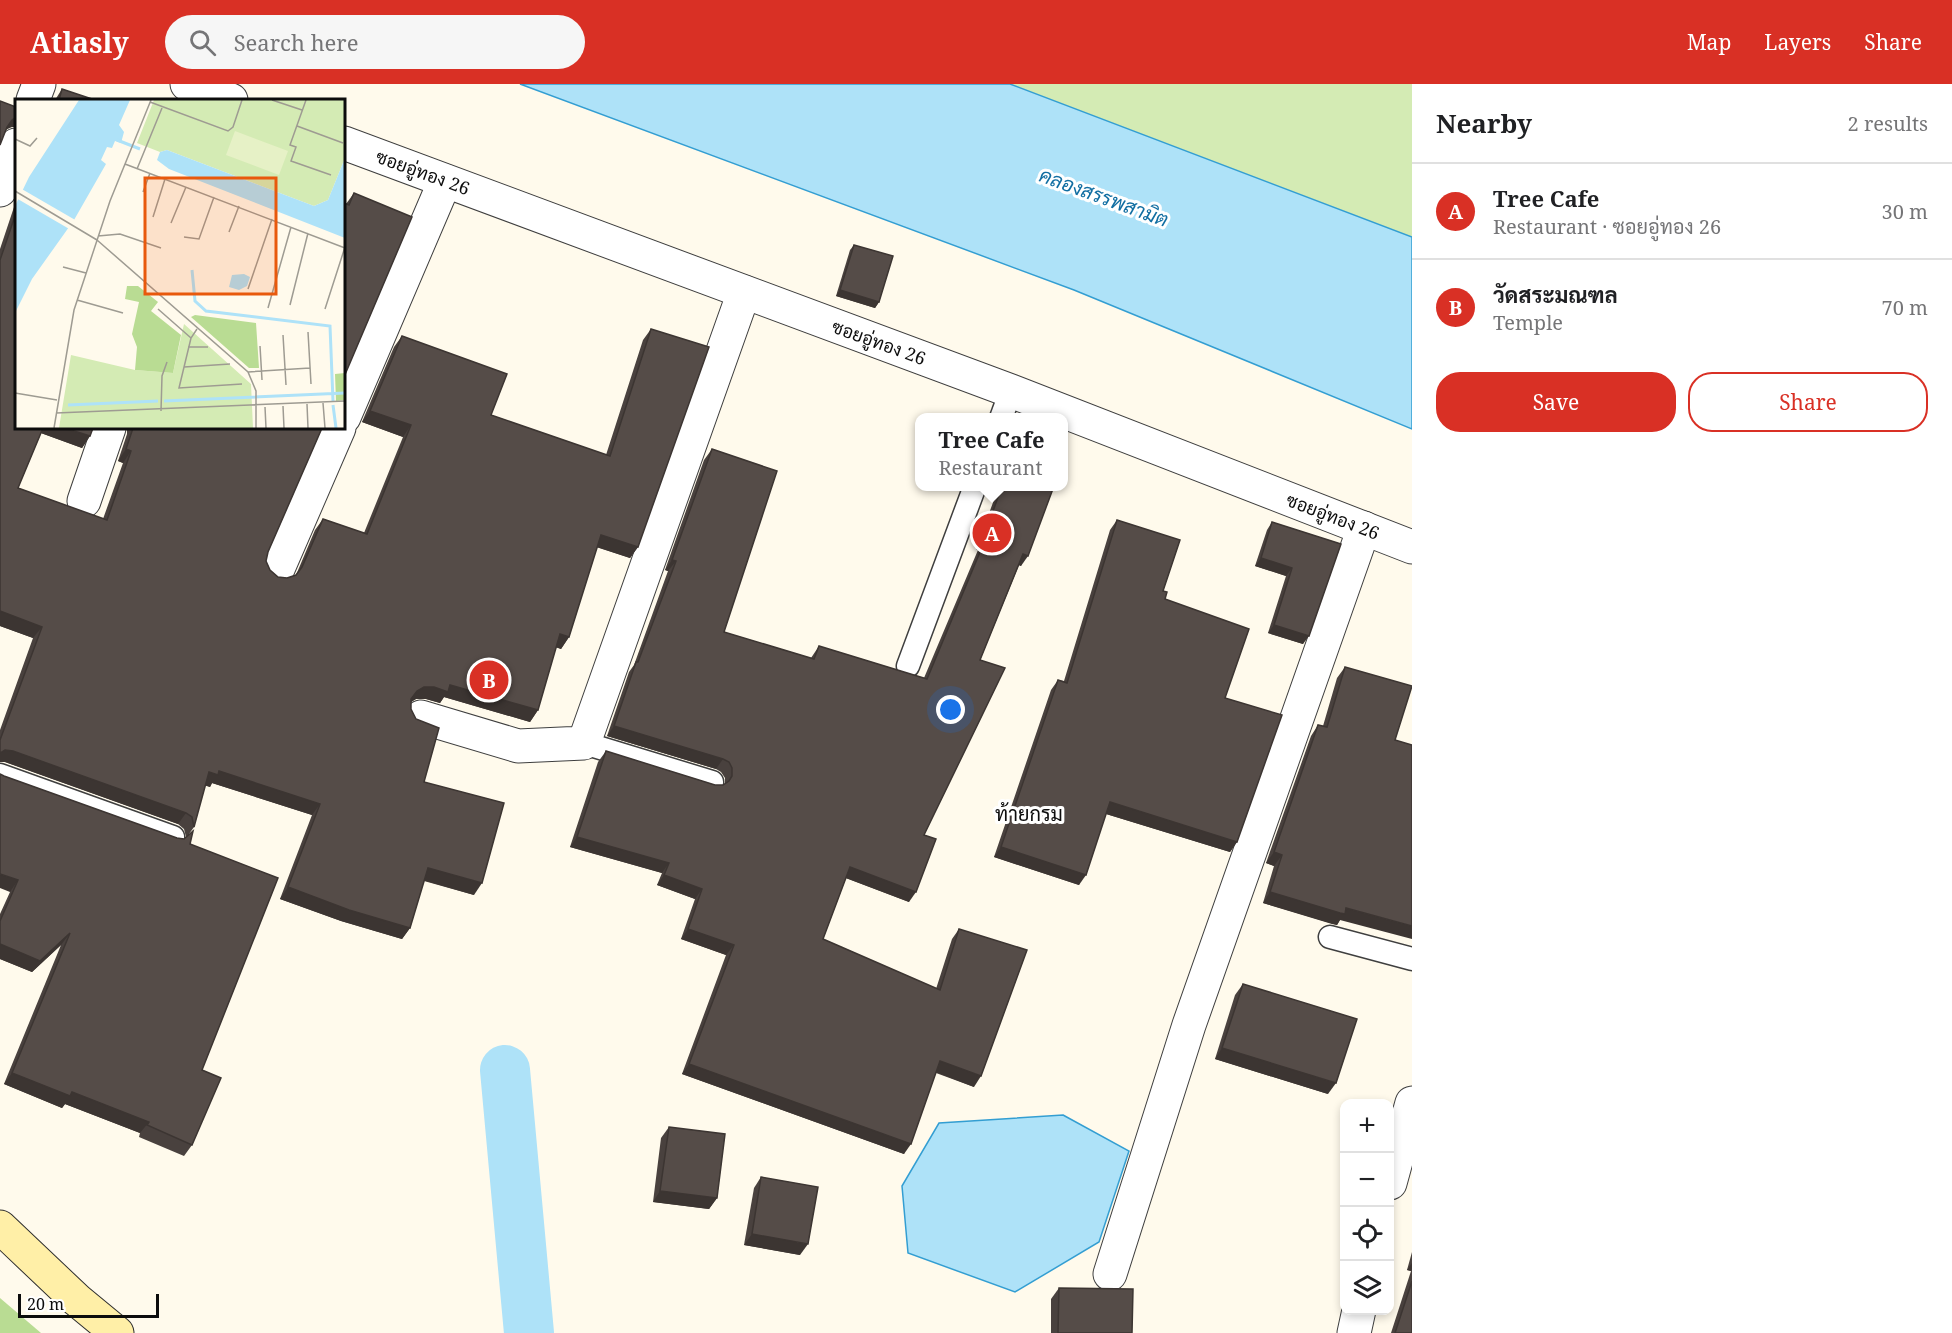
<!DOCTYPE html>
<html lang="en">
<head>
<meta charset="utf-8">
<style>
  :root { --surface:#fff; --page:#f6f6f6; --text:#202124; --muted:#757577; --line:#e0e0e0; --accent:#d93025 }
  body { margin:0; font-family:"Noto Serif",Sarabun,serif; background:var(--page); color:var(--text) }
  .controls { position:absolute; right:18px; bottom:18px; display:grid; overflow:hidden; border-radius:12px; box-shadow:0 3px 9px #0003 }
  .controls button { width:54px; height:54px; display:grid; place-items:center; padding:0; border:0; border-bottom:2px solid var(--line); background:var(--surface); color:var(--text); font:30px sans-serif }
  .scale { position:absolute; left:18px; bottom:15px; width:141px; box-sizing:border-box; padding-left:6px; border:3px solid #0c0c0c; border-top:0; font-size:16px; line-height:21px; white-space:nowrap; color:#0c0c0c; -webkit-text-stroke:4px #fff; paint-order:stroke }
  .you { position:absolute; left:951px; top:626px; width:21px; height:21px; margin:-15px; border:4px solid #fff; border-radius:50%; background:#1a73e8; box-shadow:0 0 0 9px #1a73e833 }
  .badge { display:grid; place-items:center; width:39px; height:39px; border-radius:50%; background:var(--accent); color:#fff; font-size:20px; font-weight:700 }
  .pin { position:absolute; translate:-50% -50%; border:3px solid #fff; box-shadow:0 2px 6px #0006 }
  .popup { position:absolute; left:915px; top:329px; width:153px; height:78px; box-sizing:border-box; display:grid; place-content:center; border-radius:12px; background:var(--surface); filter:drop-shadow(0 2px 4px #0005); font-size:20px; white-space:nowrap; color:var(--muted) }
  .popup b { font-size:22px; color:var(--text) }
  .popup::after { content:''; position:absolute; left:50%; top:100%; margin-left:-12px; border:12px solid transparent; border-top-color:var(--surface) }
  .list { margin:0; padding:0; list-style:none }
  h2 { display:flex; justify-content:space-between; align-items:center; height:78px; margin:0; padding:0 24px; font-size:26px }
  h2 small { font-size:20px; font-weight:400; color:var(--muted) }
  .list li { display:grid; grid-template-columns:39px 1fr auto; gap:18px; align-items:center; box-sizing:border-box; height:96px; padding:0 24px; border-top:2px solid var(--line) }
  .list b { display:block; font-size:22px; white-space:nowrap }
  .list p { margin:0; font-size:20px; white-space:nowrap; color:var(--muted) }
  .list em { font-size:20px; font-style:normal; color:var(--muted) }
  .actions { display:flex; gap:12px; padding:18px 24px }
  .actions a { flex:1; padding:14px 0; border:2px solid var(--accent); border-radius:24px; text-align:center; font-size:21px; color:var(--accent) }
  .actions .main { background:var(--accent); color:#fff }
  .icon { flex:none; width:33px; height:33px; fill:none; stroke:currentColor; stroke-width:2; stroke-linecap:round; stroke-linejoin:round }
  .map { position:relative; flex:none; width:1412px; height:1249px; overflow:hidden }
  header { display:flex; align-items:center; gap:36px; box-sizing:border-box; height:84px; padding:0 30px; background:var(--accent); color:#fff }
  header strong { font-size:28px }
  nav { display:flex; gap:33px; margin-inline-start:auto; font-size:21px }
  .search { width:420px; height:54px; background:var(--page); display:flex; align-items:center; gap:15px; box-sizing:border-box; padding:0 21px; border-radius:33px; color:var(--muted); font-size:22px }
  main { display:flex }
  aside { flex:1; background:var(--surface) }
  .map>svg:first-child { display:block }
</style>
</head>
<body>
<header>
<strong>Atlasly</strong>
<div class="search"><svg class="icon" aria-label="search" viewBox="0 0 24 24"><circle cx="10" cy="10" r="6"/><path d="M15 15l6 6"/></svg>Search here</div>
<nav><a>Map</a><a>Layers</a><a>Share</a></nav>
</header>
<main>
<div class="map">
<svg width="1412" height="1249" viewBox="0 0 1412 1249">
  <rect width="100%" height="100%" fill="#fffaec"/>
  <polygon fill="#d4ebb4" points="1010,0 1412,0 1412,153"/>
  <polygon fill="#b9dc93" points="0,1214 41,1249 0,1249"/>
  <g fill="#aee2f8" stroke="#339ed2" stroke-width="1.5">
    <polygon points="520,0 1010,0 1412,153 1412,345 1074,206"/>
    <polygon points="1063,1031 1129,1067 1099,1158 1015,1208 908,1169 902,1102 939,1039"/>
  </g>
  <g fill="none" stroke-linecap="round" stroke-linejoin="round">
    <polyline stroke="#aee2f8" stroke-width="50" points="505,986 529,1249"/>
    <defs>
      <g id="lane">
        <polyline points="1001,334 1011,307"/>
        <polyline points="908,582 975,402"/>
        <polyline points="584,659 712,698"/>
        <polyline points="0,691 173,753"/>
        <polyline points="1330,853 1412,875"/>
      </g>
      <g id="street">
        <polyline points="187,0 231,16"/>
        <polyline points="33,16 39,0"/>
        <polyline points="344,59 1011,307 1412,463"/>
        <polyline points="0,106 16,61"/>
        <polyline points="344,333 445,97"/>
        <polyline points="84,417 109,344"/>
        <polyline points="277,487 339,344"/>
        <polyline points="421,633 518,662 584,659 744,208"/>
        <polyline points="1390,1099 1412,1019"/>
        <polyline points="1110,1190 1189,941 1364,444"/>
        <polyline points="1354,1249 1359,1226"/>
      </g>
      <polyline id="secondary" points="0,1143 77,1216 117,1249"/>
    </defs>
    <use href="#lane" stroke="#3f3f3f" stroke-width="25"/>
    <use href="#street" stroke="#3f3f3f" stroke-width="35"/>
    <use href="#secondary" stroke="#2e2e2e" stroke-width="35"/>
    <use href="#lane" stroke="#fff" stroke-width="22"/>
    <use href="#street" stroke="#fff" stroke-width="33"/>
    <use href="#secondary" stroke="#ffefa7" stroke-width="33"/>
  </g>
  <g fill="#49413e">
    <polygon points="62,5 95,16 55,16"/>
    <polygon points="354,109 344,293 346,120"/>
    <polygon points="16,117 16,344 90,352 82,364 41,349 18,404 103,435 123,379 118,377 127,350 127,344 322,344 268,468 266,477 270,486 278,493 287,494 296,491 315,446 323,435 364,449 403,353 362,338 394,263 402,252 491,331 606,371 643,256 651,245 638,463 630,474 597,463 569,553 561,565 556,563 538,626 530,638 444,613 440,619 426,615 416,615 411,618 411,625 424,698 474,811 424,797 410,844 402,855 341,837 280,815 312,731 212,699 210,703 205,701 194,743 189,750 202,986 192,1061 184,1072 139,1053 140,1049 65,1020 62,1024 4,1000 61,861 32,888 0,875 0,830 10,808 4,692 177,754 184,755 186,753 184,745 178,740 5,678 0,678 0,646 33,554 0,542 0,165"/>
    <polygon points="854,161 879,218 875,224 836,212 850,166"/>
    <polygon points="712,365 724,548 811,574 819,562 924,594 978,466 976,465 999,402 1054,402 1021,482 1019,481 980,576 924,751 909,818 846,794 823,855 936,905 952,855 959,845 974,1003 936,989 904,1070 682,990 726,871 681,855 695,815 657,801 662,789 570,763 598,678 606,667 715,701 723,701 725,700 725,694 721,688 716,685 607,652 629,588 634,581 668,487 665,486 704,376"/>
    <polygon points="1117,436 1163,507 1165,515 1225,614 1237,758 1230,768 1106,730 1079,801 994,773 1051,606 1058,596 1064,597 1110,446"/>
    <polygon points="1272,438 1341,460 1303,560 1268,549 1286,492 1255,482 1267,446"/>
    <polygon points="1345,583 1340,836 1337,841 1263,819 1274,782 1266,779 1311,652 1318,641 1323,642 1337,594"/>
    <polygon points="1243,900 1328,1010 1215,975 1235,911"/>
    <polygon points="669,1043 717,1114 709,1125 653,1118 661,1054"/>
    <polygon points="761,1093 800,1171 744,1161 754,1104"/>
    <polygon points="1412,1168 1412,1249 1391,1249 1411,1187 1407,1186"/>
    <polygon points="1059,1204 1132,1249 1051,1249 1051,1215"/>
  </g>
  <g fill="#3c3532">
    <polygon points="16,33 16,43 12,43 3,47 12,36"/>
    <polygon points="840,206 879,218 875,224 836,212"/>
    <polygon points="370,327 411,341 403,353 362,338"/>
    <polygon points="41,344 65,344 90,352 82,364 38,348"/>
    <polygon points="126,365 131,367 123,379 118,377"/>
    <polygon points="601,451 638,463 630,474 593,462"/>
    <polygon points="983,455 985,456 978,466 976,465"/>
    <polygon points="1023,470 1028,472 1021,482 1016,480"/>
    <polygon points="1261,474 1292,484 1286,492 1255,482"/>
    <polygon points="672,476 676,477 668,487 665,486"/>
    <polygon points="0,527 42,543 33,554 0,542"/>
    <polygon points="1274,541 1309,552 1303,560 1268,549"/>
    <polygon points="560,550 569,553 561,565 552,562"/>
    <polygon points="450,601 538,626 530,638 444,613 440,619 426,615 416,615 409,619 417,607 424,603"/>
    <polygon points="614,642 723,675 716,685 607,652"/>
    <polygon points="5,666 13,667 186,729 178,740 5,678 0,678 0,669"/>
    <polygon points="219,687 320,720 312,731 212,699 210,703 200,700 209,688"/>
    <polygon points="1110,718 1237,758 1230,768 1103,729"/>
    <polygon points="577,753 669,779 662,789 570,763"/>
    <polygon points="1001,763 1086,791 1079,801 994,773"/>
    <polygon points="1274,768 1282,771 1274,782 1266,779"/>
    <polygon points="850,783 916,808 909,818 843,793"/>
    <polygon points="428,784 482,799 474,811 419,795"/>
    <polygon points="0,790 18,796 10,808 0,804"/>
    <polygon points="664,791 702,805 695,815 657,801"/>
    <polygon points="288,803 410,844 402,855 341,837 280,815"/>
    <polygon points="1270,808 1346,824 1412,842 1412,855 1340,836 1337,841 1332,840 1263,819"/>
    <polygon points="688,845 734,861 726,871 681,855"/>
    <polygon points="70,849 61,861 32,888 0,875 0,860"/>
    <polygon points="1222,964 1336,999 1328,1010 1215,975"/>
    <polygon points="940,977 981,992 974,1003 933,987"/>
    <polygon points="689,980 911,1060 904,1070 682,990"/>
    <polygon points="12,989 72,1008 149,1038 140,1049 65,1020 62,1024 4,1000"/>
    <polygon points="660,1107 717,1114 709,1125 653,1118"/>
    <polygon points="752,1150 808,1160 800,1171 744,1161"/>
    <polygon points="1412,1179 1412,1185 1411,1187 1407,1186"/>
  </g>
  <g fill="#554c48" stroke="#3c3532" stroke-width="1.5">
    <polygon points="62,5 95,16 59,16"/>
    <polygon points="0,17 16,23 16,33 12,36 7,43 0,61"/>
    <polygon points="354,109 412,133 344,293 344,119 349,121"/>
    <polygon points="16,129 16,344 43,344 18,404 107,436 131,367 126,365 133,344 322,344 268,468 266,477 270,486 278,493 287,494 296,491 302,483 323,435 367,450 411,341 370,327 402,252 507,290 491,331 610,372 651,245 709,263 638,463 601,451 569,553 560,550 538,626 450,601 448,608 434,603 424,603 417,607 411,615 411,625 416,635 439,644 424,698 504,719 482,799 428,784 410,844 349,826 288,803 320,720 219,687 218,691 209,688 194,743 192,733 186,729 13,667 5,666 0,669 0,656 42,543 0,527 0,176"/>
    <polygon points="854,161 893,172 879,218 840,206"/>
    <polygon points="65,344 93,344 90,352"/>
    <polygon points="712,365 777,387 724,548 814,575 819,562 927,595 985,456 983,455 1002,402 1054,402 1028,472 1023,470 980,576 1005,584 924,751 936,755 916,808 850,783 823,855 940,906 959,845 1027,866 981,992 940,977 911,1060 689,980 734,861 688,845 702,805 664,791 669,779 577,753 606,667 715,701 723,701 729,697 732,692 732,684 729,678 723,675 614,642 636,578 638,578 676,477 672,476"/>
    <polygon points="1117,436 1180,456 1163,507 1167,508 1165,515 1249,545 1225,614 1282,631 1237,758 1110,718 1086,791 1001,763 1058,596 1067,599"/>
    <polygon points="1272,438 1341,460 1309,552 1274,541 1292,484 1261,474"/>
    <polygon points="1345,583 1412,602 1395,656 1412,661 1412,842 1346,824 1345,830 1340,829 1270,808 1282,771 1274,768 1318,641 1327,643"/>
    <polygon points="0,690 4,692 177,754 184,755 193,747 190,760 278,794 202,986 221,994 192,1061 147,1041 149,1038 72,1008 70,1012 12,989 70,849 40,877 0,860 0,837 18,796 0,790"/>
    <polygon points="1243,900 1357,935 1336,999 1222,964"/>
    <polygon points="669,1043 725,1050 717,1114 660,1107"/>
    <polygon points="761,1093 818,1103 808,1160 752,1150"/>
    <polygon points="1412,1197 1412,1249 1395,1249"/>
    <polygon points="1059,1204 1133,1205 1132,1249 1058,1249"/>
  </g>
  <g text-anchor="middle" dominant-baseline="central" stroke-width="6" stroke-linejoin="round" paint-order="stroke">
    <g font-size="18" fill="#0c0c0c" stroke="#fff">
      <text transform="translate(423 88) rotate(20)">ซอยอู่ทอง 26</text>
      <text transform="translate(879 258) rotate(20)">ซอยอู่ทอง 26</text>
      <text transform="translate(1333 432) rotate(21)">ซอยอู่ทอง 26</text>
    </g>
    <g font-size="20" font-style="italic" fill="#116ea2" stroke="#fff">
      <text transform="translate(1104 113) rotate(20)">คลองสรรพสามิต</text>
    </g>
    <g font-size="20" fill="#0c0c0c" stroke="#fff">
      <text x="1029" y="729">ท้ายกรม</text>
    </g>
  </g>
  <g transform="translate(15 15)">
    <rect width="330" height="330" fill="#fffaec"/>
    <path d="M139,1H330V59L313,101L299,107L152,51L145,53L122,44ZM169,225L236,285L238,329H44L56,256L120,271L158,274Z" fill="#d4ebb4"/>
    <path d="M112,187H123L143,203L136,212L166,236L158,274L120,271L122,248L117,235L124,203L110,200ZM180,216L241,224L244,269H234L176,218ZM330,274V301L321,302L320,275Z" fill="#b9dc93"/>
    <path d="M220,32L273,52L264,76L211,56Z" fill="#e6f1c6"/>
    <path d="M64,1H115L104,26L109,33L106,44L100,42L97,49L92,48L86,61L91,65L59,121L17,180L0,214V107L14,78ZM152,51L299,107L313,101L330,59V139L154,70L142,61L145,53ZM229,175L235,178L232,187L224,191L214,188L217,176Z" fill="#aee2f8"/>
    <path d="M5,89L62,122L56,131L1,99Z" fill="#fffaec"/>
    <path fill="none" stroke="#aee2f8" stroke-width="3" d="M102,41L125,50M177,171L180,202L191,212L315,227L318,302M149,302L330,294M53,306L143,302M318,306L321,329"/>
    <path fill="none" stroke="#9e9b92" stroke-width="1.5" d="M257,1L287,11M291,1L275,46L281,48L276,62L316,76M135,3L213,32L218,28L227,1M282,27L328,44M0,40L15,47L22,39M110,65L330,149M122,70L147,9M0,92L82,141M128,93L135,74M138,118L150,80M156,124L171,88M214,133L224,107M83,137L105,135L146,149M169,138L184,140L199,98M82,141L233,273L241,292V329M48,168L71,174M233,190L257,120M62,201L108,214M275,206L293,134M253,209L276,128M143,210L176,239M310,210L330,148M330,211V236M182,230L176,239L164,289L227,285M293,233L296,285M268,236L271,286M245,247L247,281M173,248H193M169,268L215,265M233,273L295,269M0,294L42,301M308,304L310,329M292,305L293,329M268,307L269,329M250,308L251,329M146,312L147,277L152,263M41,314L330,302M39,329L59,211L95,102L136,1"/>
    <path fill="#e8590c" fill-opacity="0.15" stroke="#e8590c" stroke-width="3" d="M130,79H261V195H130Z"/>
    <rect width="330" height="330" fill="none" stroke="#0c0c0c" stroke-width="3"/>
  </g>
</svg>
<div class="controls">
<button>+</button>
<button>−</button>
<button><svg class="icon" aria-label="locate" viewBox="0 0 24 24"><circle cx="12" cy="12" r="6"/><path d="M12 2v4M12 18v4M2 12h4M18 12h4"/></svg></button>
<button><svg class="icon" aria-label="layers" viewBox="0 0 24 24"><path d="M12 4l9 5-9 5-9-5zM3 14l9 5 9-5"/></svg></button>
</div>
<div class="scale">20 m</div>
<div class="you"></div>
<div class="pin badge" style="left:992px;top:449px">A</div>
<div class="popup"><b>Tree Cafe</b>Restaurant</div>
<div class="pin badge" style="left:489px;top:596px">B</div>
</div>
<aside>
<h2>Nearby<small>2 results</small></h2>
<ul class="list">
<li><span class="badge">A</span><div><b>Tree Cafe</b><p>Restaurant · ซอยอู่ทอง 26</p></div><em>30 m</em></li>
<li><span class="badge">B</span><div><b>วัดสระมณฑล</b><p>Temple</p></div><em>70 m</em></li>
</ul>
<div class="actions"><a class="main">Save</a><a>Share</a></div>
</aside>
</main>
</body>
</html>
